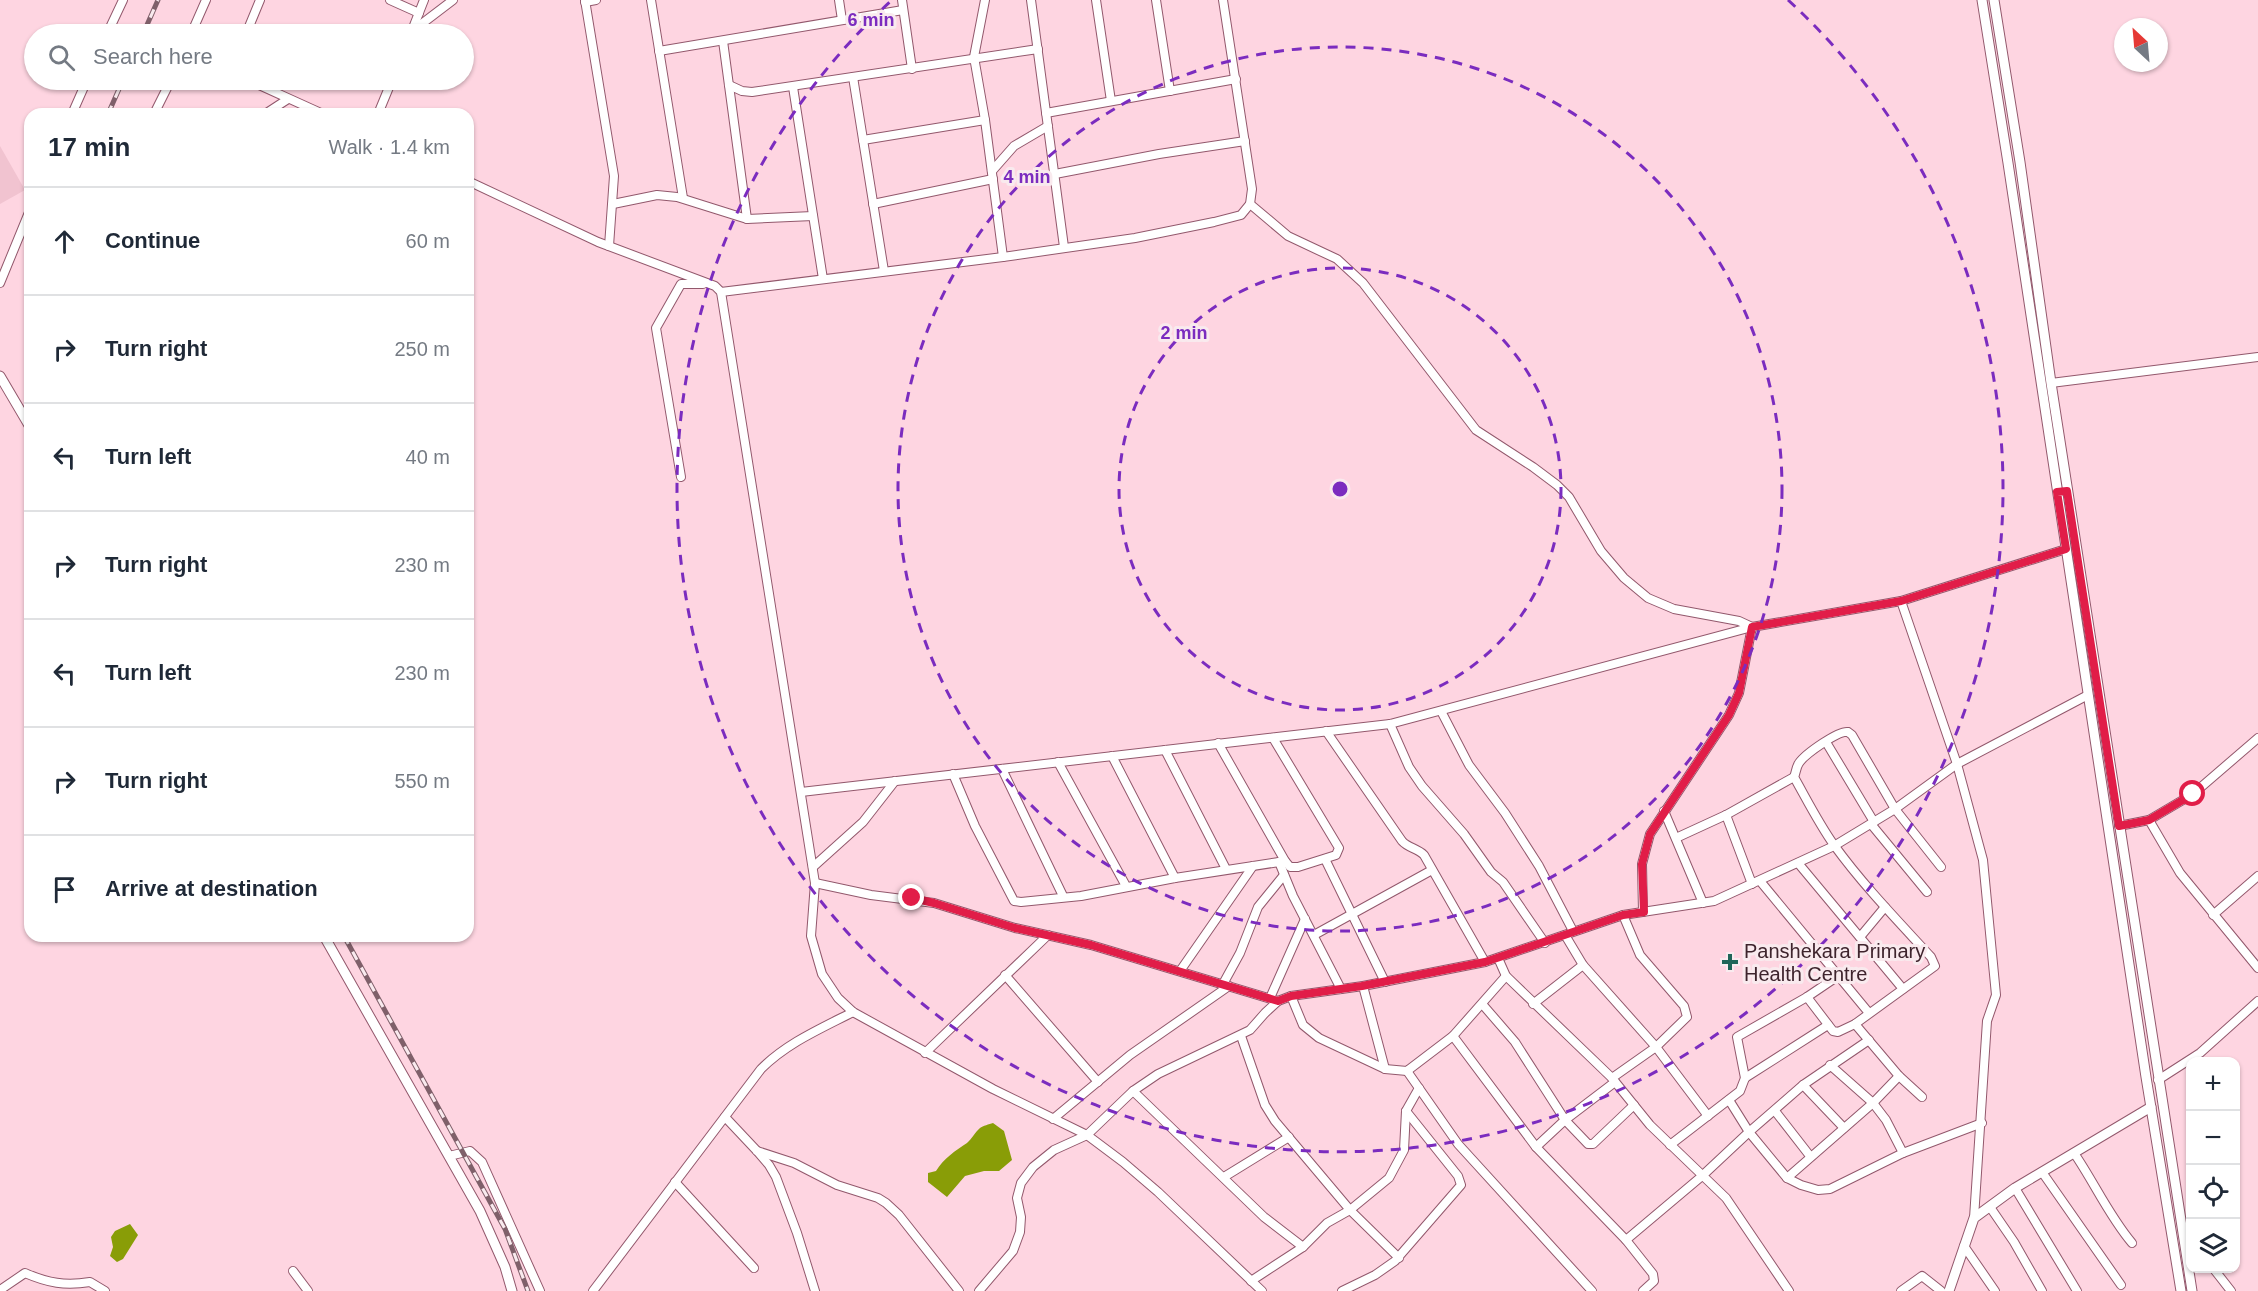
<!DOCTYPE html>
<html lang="en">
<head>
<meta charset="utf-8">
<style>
  :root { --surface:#fff; --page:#f6f6f7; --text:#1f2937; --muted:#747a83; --line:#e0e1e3 }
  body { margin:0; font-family:Arial,sans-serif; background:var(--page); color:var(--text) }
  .controls { position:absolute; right:18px; bottom:18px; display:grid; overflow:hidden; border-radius:12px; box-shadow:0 2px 4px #0004 }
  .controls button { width:54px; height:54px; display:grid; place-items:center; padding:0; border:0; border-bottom:2px solid var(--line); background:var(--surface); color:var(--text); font:30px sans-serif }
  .compass { position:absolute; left:2114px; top:18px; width:54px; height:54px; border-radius:50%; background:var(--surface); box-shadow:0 2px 4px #0004; rotate:334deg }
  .stop { position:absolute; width:18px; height:18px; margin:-14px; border:4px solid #e11d48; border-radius:50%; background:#fff }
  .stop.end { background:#e11d48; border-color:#fff; box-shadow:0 2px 6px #0008 }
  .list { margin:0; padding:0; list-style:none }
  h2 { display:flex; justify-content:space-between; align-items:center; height:78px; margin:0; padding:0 24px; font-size:26px }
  h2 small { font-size:20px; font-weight:400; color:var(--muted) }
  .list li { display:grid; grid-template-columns:39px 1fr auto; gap:18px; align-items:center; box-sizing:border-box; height:108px; padding:0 24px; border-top:2px solid var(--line) }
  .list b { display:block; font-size:22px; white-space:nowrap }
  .list em { font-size:20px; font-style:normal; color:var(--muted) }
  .icon { flex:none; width:33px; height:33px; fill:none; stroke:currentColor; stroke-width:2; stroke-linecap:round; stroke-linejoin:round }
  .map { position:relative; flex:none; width:2258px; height:1291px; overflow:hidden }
  .search { position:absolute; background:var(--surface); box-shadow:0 2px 4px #0004; left:24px; top:24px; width:450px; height:66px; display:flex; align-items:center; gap:15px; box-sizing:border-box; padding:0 21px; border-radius:33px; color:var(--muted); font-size:22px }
  .panel { position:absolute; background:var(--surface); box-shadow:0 2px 4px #0004; left:24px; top:108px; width:450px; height:834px; border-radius:18px }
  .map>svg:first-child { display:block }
</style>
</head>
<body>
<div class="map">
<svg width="2258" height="1291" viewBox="0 0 2258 1291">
  <rect width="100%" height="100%" fill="#fed5e1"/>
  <polygon fill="#f1c3d0" points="0,146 25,190 0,204"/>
  <g fill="#899d07">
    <path d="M993,1123L1004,1131L1012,1160L999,1171H984L965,1176L947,1197L928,1182V1173L936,1171C943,1159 956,1150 967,1143C972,1139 975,1132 980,1128C983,1126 989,1124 993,1123Z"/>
    <polygon points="130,1224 138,1235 123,1259 117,1262 110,1256 113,1247 111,1237 115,1231"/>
  </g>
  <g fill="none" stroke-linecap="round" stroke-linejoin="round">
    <defs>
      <g id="minor">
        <polyline points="390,0 419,13"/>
        <polyline points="585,0 614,176 609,246"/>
        <polyline points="651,0 683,198"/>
        <polyline points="839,0 842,20"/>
        <polyline points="902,0 912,69"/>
        <polyline points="985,0 974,57 985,120 1003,257"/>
        <polyline points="1031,0 1064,247"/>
        <polyline points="1096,0 1111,101"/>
        <polyline points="1156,0 1170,91"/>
        <polyline points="585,2 596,0"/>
        <polyline points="411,32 453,0"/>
        <polyline points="411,33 424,0"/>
        <polyline points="107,34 123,0"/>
        <polyline points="191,34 206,0"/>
        <polyline points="246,34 260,0"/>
        <polyline points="723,41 747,219"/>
        <polyline points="659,51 903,10"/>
        <polyline points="853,77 884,271"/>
        <polyline points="248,80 323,114"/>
        <polyline points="729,85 742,91 752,92 1038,49"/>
        <polyline points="793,87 823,279"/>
        <polyline points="1046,113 1236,79"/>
        <polyline points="72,114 87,80"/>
        <polyline points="154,114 171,80"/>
        <polyline points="265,114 288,99"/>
        <polyline points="378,114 392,80"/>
        <polyline points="863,140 985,120"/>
        <polyline points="992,171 1014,146 1048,126"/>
        <polyline points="1055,174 1159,154 1245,141"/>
        <polyline points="468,181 598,242 715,286 721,292 815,883 811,936 822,974 838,998 853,1012 993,1089 1087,1135 1123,1162 1158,1192 1262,1291"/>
        <polyline points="613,204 657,195 677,197 747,219 813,216"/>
        <polyline points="873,204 993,179"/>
        <polyline points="1250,204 1288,236 1337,259 1363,283 1476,430 1533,467 1557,485 1569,497 1601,551 1624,578 1648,598 1674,609 1739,621 1752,627 1739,693 1729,715 1650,834 1642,864 1643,912"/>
        <polyline points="0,283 30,210"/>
        <polyline points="721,292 1003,257 1135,238 1214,222 1241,215 1250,204 1252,189 1223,0"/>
        <polyline points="2051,383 2258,357"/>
        <polyline points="681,477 656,328 681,284 703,284"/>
        <polyline points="1901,601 1957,764 1983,860 1996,995 1987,1021 1974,1218"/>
        <polyline points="1441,711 1469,765 1505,813 1539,866 1573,931"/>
        <polyline points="1390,724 1409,767 1422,786 1464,834 1491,872 1503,882 1545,943"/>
        <path d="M1326,731L1402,841C1408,848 1417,848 1424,855L1485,962"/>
        <polyline points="1826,742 1874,822"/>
        <polyline points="1218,743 1285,861"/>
        <polyline points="1165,750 1226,869"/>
        <polyline points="1112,756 1175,878"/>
        <polyline points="1058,762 1126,886"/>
        <polyline points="1002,769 1063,896"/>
        <polyline points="953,774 975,826 1014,901 1021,902 1081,896 1175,878 1279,862 1285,861 1290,867 1298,867 1336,855 1339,848 1273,738"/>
        <polyline points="801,792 1390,724 1752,627 1901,601 2066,549"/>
        <polyline points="1664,811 1703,903"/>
        <polyline points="1726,815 1752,884"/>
        <polyline points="2149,820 2193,794 2258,738"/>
        <polyline points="1871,824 1927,892"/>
        <polyline points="2119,826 2149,820 2180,873 2258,968"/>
        <polyline points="1676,838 1726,815 1794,777"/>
        <polyline points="1325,859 1385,982"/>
        <polyline points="1279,862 1293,896 1341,989"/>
        <polyline points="1798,863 1903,989"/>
        <polyline points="813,867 863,822 895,781"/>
        <polyline points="1760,881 1869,1013"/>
        <polyline points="815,883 871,895 934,903 1015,928 1091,945 1278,1001"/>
        <polyline points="2213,915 2258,876"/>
        <polyline points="1314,935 1432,870"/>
        <polyline points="1565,935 1583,965 1656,1047 1708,1116"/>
        <polyline points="1860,937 1885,907"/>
        <polyline points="1498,958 1506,976 1612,1078 1650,1125 1726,1198 1789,1291"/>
        <polyline points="1180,971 1253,866"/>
        <polyline points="1005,975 1098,1082"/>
        <polyline points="1223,984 1240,953 1258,907 1284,875"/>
        <polyline points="1363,986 1385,1069"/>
        <polyline points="1291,996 1303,1025 1319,1038 1385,1069 1407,1071 1453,1036 1506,976"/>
        <path d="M1807,997L1833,1031L1838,1032L1855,1024L1935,966L1931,957C1898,921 1863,885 1834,845C1819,824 1807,800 1794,777C1796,773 1796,767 1799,763C1805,754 1839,730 1848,732L1852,735L1895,809L1941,867"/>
        <polyline points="1270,998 1305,919"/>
        <polyline points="1533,1004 1583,965"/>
        <polyline points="1483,1005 1515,1042 1565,1120 1588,1144 1593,1144 1634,1105"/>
        <polyline points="1855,1024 1899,1076 1922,1097"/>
        <polyline points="1241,1036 1265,1105 1275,1121 1350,1210 1399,1258"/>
        <polyline points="1453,1036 1536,1147 1626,1240 1653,1274 1654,1281 1643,1291"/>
        <polyline points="925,1053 1048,935"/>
        <polyline points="1830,1065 1873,1103 1886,1120 1903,1153"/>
        <polyline points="1407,1071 1458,1144 1592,1291"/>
        <polyline points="1612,1078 1656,1047 1687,1017 1684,1006 1640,955 1623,915"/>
        <polyline points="1745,1078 1737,1037 1807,997 1838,976"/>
        <polyline points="2158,1080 2200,1053 2258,1001"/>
        <polyline points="1803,1085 1844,1128"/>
        <polyline points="1133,1091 1264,1217 1303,1247"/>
        <polyline points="1729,1100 1749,1132 1787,1178 1801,1185 1818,1190 1830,1189 1903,1153 1982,1123"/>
        <polyline points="1775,1111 1810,1156"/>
        <polyline points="725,1117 757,1151 769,1165 776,1177 797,1233 815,1291"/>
        <polyline points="1053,1119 1130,1055 1229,986"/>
        <polyline points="1670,1145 1740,1091 1745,1078 1828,1025"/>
        <polyline points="1536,1147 1565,1120 1615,1082"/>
        <polyline points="757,1151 794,1163 837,1185 878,1198 886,1203 899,1215 959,1291"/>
        <path d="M2074,1153C2094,1182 2109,1216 2132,1243"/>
        <polyline points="449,1156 470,1151 482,1162 540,1291"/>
        <polyline points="2042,1172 2121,1285"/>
        <polyline points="1224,1177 1289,1137"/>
        <polyline points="1787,1178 1873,1103 1899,1076"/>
        <polyline points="675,1182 754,1268"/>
        <polyline points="2015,1188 2077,1291"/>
        <polyline points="1990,1207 2014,1242 2042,1291"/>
        <polyline points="1626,1240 1702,1176 1749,1132 1803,1085 1869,1040"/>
        <polyline points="1964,1246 1995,1291"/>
        <polyline points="2213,1268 2231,1291"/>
        <polyline points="293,1271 308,1291"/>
        <polyline points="1251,1281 1303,1247 1327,1223 1350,1210 1389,1178 1404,1150 1406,1111 1419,1088"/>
        <path d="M0,1290L25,1273C48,1283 65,1286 90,1282L105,1291"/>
        <path d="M593,1291L761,1069C787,1043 820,1029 853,1012"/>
        <polyline points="979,1291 1013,1251 1020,1232 1021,1217 1017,1198 1021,1183 1033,1167 1054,1150 1087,1135 1133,1091 1158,1074 1250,1030 1265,1013 1278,1001 1291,996 1363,986 1485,962 1623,915 1714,901 1834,846 1895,809 1957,764 2088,695"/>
        <polyline points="1342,1291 1375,1275 1395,1261 1461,1185 1458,1176 1406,1111"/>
        <polyline points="1901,1291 1922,1276 1941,1291"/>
      </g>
      <g id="tertiary">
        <polyline points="1982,0 2008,163 2146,1077 2181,1291"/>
        <polyline points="1994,0 2020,162 2051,383 2192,1291"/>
        <polyline points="0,376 30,427"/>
        <polyline points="324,936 480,1211 505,1267 512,1291"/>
        <polyline points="1949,1291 1974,1218 2015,1188 2151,1107"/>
      </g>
    </defs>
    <use href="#minor" stroke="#92586c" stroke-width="10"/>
    <use href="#tertiary" stroke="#92586c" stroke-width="11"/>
    <use href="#minor" stroke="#fff" stroke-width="8"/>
    <use href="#tertiary" stroke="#fff" stroke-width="9"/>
    <defs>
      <g id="rail">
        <polyline points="143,34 158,0"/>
        <polyline points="108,114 123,80"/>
        <polyline points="344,936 505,1229 528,1291"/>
      </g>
    </defs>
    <use href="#rail" stroke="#7f606a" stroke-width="5"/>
    <use href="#rail" stroke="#f9eaee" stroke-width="3" stroke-dasharray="9" stroke-linecap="butt"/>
  </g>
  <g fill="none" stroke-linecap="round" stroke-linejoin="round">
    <polyline stroke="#e11d48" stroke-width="8" points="912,898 934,903 1015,928 1091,945 1278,1001 1291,996 1362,986 1485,962 1623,915 1644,912 1642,864 1650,834 1729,715 1739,693 1752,627 1901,601 2066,549 2057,492 2067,491 2119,826 2149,820 2193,794"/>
  </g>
  <g fill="none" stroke="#7b2cbf" stroke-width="3" stroke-dasharray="10 8">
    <circle cx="1340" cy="489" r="221"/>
    <circle cx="1340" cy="489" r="442"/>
    <path d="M1788 0A663 663 0 1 1 892 0"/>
  </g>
  <path fill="#1f6558" stroke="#f9eaee" stroke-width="2" d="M1727 953h6v6h6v6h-6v6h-6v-6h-6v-6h6z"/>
  <g text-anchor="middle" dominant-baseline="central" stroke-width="6" stroke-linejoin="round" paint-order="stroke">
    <g font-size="20" fill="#3e242d" stroke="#f9eaee" text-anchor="start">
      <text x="1744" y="951">Panshekara Primary<tspan x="1744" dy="23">Health Centre</tspan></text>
    </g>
  </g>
  <circle cx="1340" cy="489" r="9" fill="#7b2cbf" stroke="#f9eaee" stroke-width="3"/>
  <g font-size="18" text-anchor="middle" font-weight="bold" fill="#7b2cbf" stroke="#f9eaee" stroke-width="6" stroke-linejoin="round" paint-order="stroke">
    <text x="871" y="26">6 min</text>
    <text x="1027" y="183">4 min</text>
    <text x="1184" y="339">2 min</text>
  </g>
</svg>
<div class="controls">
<button>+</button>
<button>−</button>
<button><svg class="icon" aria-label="locate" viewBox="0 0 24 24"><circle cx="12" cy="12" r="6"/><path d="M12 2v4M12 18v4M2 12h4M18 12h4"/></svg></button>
<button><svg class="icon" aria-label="layers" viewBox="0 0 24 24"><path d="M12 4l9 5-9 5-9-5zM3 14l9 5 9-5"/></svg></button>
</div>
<svg class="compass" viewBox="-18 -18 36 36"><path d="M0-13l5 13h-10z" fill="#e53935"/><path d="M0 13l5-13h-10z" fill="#747a83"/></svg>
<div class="stop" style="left:2193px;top:794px"></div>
<div class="stop end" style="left:912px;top:898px"></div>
<div class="search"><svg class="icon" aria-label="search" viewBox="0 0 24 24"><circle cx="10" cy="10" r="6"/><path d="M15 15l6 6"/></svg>Search here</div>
<section class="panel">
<h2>17 min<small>Walk · 1.4 km</small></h2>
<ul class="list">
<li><svg class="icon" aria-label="ahead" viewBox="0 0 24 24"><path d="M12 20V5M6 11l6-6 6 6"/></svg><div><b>Continue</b></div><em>60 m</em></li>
<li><svg class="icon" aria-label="right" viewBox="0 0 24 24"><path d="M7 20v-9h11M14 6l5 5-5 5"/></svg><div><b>Turn right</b></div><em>250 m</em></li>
<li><svg class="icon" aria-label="left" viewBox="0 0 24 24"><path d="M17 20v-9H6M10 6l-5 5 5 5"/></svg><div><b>Turn left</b></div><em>40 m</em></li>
<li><svg class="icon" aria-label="right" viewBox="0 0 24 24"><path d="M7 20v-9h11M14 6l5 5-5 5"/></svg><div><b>Turn right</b></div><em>230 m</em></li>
<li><svg class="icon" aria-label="left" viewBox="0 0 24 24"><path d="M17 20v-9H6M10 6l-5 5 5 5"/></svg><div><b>Turn left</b></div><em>230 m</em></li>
<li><svg class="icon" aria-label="right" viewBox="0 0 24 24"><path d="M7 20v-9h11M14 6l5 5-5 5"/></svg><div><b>Turn right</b></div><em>550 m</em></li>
<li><svg class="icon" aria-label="arrive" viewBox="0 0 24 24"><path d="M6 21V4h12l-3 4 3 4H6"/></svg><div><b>Arrive at destination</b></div></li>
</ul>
</section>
</div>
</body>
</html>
